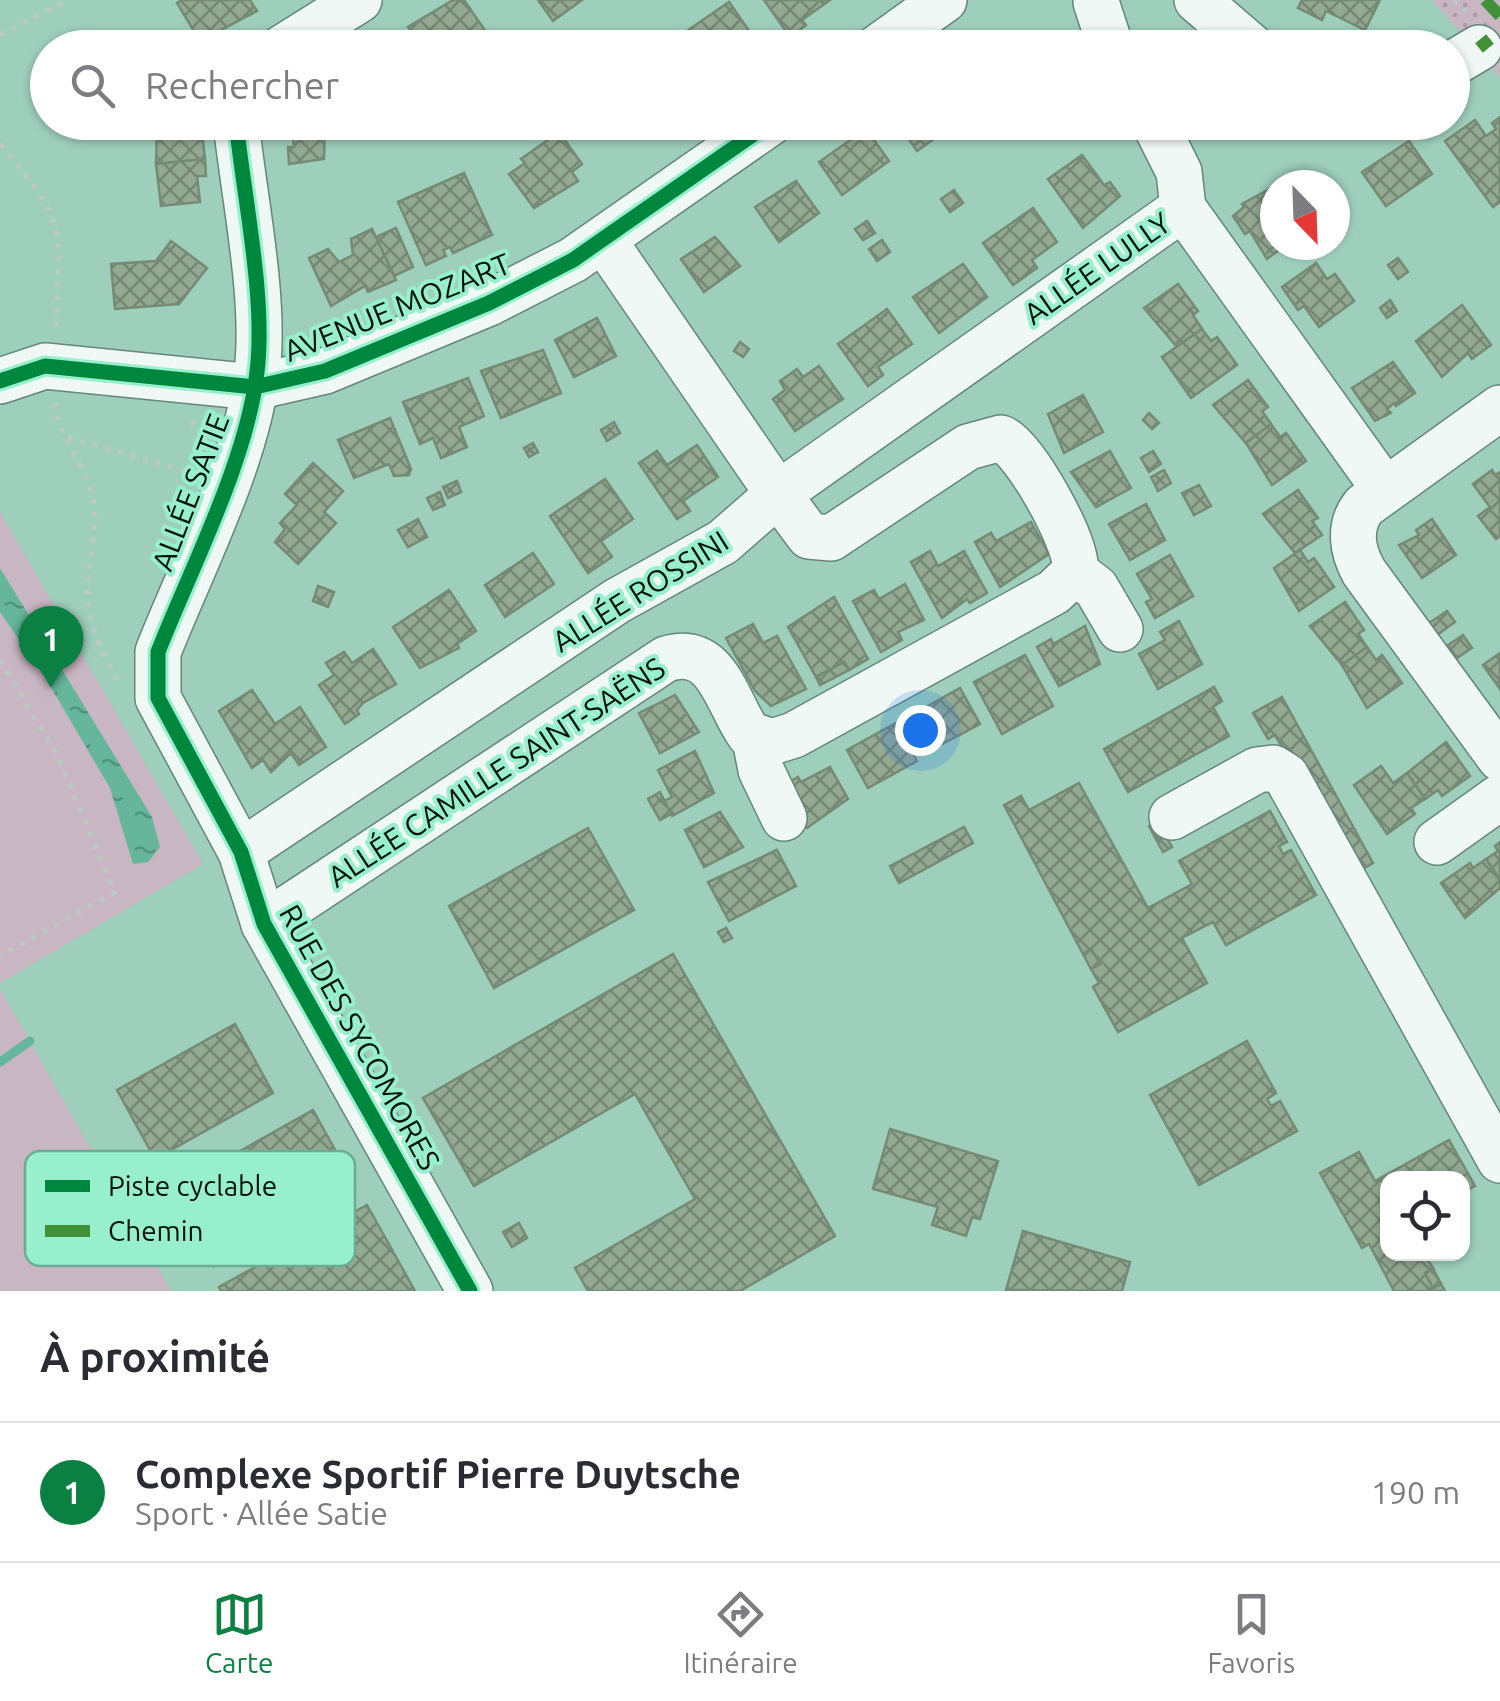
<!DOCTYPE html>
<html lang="fr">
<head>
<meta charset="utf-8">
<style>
  :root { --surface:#fff; --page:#f2f2f3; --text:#2b2b33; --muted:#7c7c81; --line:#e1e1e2; --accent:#0b8043 }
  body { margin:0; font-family:Ubuntu,sans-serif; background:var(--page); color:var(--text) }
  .controls { position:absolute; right:30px; bottom:30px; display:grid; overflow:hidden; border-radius:20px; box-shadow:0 2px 8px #0004 }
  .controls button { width:90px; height:90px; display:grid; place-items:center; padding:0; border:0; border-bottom:2px solid var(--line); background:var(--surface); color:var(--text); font:50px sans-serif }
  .compass { position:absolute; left:1260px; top:170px; width:90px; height:90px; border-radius:50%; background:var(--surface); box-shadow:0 2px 8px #0004; rotate:157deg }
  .you { position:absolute; left:920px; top:730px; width:35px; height:35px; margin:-25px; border:8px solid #fff; border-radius:50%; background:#1a73e8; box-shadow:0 0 0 15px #1a73e833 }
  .badge { display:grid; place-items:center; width:65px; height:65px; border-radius:50%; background:var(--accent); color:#fff; font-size:32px; font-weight:700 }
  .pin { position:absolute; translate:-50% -82px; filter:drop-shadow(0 2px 5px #0008) }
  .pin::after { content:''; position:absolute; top:52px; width:35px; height:30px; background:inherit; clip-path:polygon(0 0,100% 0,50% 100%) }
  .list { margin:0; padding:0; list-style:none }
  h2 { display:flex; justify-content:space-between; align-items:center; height:130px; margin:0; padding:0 40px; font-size:42px }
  h2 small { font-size:32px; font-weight:400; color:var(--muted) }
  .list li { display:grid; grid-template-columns:65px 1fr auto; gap:30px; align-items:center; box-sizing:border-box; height:140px; padding:0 40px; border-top:2px solid var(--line) }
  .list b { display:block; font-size:38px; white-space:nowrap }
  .list p { margin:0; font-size:32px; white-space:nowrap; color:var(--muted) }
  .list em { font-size:32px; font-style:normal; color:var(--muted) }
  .icon { flex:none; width:55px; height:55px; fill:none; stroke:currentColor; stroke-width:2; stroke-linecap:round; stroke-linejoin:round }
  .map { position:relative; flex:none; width:1500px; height:1291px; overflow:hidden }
  .search { position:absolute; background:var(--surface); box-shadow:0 2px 8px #0004; left:30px; right:30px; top:30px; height:110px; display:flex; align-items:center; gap:25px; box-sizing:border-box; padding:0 35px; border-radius:55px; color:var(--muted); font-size:38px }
  .sheet { height:270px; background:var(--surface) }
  nav { display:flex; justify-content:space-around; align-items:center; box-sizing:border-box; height:140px; border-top:2px solid var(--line); background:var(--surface); font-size:28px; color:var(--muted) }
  nav a { display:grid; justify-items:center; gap:5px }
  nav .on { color:var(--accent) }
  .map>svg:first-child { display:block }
</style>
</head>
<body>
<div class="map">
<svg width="1500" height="1291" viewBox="0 0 1500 1291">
  <defs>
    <pattern id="grass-dots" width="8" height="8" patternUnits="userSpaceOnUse" patternTransform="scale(2.5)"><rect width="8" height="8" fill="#c8b6c2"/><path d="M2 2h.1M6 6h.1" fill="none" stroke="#aa9ca5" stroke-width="1.8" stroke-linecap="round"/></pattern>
    <pattern id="water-ripples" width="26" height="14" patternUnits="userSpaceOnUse" patternTransform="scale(2.5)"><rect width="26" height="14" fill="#65b69a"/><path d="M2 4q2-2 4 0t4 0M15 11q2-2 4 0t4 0" fill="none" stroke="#51937c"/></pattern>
    <pattern id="building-cross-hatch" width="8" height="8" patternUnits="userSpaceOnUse" patternTransform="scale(2.5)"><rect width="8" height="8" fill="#93a992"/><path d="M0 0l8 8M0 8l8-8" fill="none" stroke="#768875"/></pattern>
  </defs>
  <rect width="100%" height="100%" fill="#9ecebc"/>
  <polygon fill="url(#grass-dots)" points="1432,0 1500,0 1500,77"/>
  <g fill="#c8b6c2">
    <polygon points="0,512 203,864 0,983"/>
    <polygon points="0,989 171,1291 0,1291"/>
  </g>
  <polygon fill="url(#water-ripples)" points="0,568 152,817 160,847 148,862 133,864 110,788 46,679 0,612"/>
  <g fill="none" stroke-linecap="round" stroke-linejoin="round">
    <polyline stroke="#65b69a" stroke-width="9" points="0,1062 30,1041"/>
  </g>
  <g fill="url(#building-cross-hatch)" stroke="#758b74" stroke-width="2.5">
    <polygon points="182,0 250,0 257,11 200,41 177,3"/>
    <polygon points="453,0 464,0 484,29 458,48 423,48 408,27"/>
    <polygon points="538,0 582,0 553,21"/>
    <polygon points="764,0 830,0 802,20 806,25 790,37"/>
    <polygon points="1302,0 1380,0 1365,30 1326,11 1322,20 1298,8"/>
    <polygon points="729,2 752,35 733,48 685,48 678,37"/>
    <polygon points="1011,34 1021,48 992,48"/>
    <polygon points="113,37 124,48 106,48"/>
    <polygon points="1500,117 1500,202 1493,207 1445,141 1475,120 1486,136 1496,129 1492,123"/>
    <polygon points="157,122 201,122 205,159 156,164"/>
    <polygon points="291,122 325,122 324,159 289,164 288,147 294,147"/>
    <polygon points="431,122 443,128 431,136 425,127"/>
    <polygon points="897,122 954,122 955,124 917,151"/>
    <polygon points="866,129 889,161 842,195 819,162"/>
    <polygon points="559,132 582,164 572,172 578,181 534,208 509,174 525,163 521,159"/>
    <polygon points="1409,141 1432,174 1386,206 1362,172"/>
    <polygon points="1082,155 1104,185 1110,182 1120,196 1083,228 1048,179"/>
    <polygon points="205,159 206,176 197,176 200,202 161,206 156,164"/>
    <polygon points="464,173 492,235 453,253 450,247 443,250 446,256 426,265 398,202"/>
    <polygon points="796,181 819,213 779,242 755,207"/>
    <polygon points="1275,186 1275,245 1286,245 1267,259 1250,231 1245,234 1233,216 1244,207 1242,204"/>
    <polygon points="954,190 963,203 950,212 941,199"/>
    <polygon points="1033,208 1057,242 1032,260 1037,268 1013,285 983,243"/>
    <polygon points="867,221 875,233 863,240 855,229"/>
    <polygon points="396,228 413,267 394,276 376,237"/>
    <polygon points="372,229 396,280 368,292 365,286 331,306 309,258 328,249 339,262 353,255 351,239"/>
    <polygon points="715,237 740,266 704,292 681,259"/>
    <polygon points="882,240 890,252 877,261 869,249"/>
    <polygon points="171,241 207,268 179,304 115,309 111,264 156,261"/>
    <polygon points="1398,258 1408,272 1398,279 1388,265"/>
    <polygon points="1316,263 1327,279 1335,274 1354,301 1319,327 1304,306 1298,310 1282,287"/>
    <polygon points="963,264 987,297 939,333 913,297"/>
    <polygon points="1178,284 1198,311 1193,315 1202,329 1177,347 1144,308"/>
    <polygon points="1390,300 1397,311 1387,318 1380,308"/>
    <polygon points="1462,305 1491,345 1472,359 1468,353 1442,377 1416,341"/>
    <polygon points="887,309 912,344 878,367 883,375 868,386 838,344"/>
    <polygon points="597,318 616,356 574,377 555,340"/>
    <polygon points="1202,329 1211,341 1217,337 1237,365 1191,398 1162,357"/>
    <polygon points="740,342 749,349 743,357 734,351"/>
    <polygon points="543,350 561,393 501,418 481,371"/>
    <polygon points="1393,362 1415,393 1396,406 1394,403 1387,409 1391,413 1375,421 1352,388"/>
    <polygon points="819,366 843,399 795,431 773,399 785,390 780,381 797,369 803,377"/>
    <polygon points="468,378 484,416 459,427 467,447 441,458 433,438 420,444 403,402"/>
    <polygon points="1248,380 1268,407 1262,411 1271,424 1246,443 1213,405"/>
    <polygon points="1083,395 1103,432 1064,453 1048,414"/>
    <polygon points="1149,413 1159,423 1152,429 1143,420"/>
    <polygon points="390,418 411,469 409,475 394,476 389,464 354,478 338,440"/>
    <polygon points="614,422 620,433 607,441 601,430"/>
    <polygon points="1271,424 1280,437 1286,433 1306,461 1272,485 1246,443"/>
    <polygon points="533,443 538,452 529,457 524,448"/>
    <polygon points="697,445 718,477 683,501 690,511 677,519 639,463 657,451 667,465"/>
    <polygon points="1110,451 1131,488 1096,507 1071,472"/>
    <polygon points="1153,451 1161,464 1149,472 1141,458"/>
    <polygon points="313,463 343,491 324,512 336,523 298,564 275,542 285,529 280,523 297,505 285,494"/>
    <polygon points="1164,470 1171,483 1158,491 1151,477"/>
    <polygon points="1492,470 1495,475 1500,472 1500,536 1496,539 1478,516 1490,507 1473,484"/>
    <polygon points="605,479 633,519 601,541 612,557 588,573 550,516"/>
    <polygon points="457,481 461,492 448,498 443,487"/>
    <polygon points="1199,485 1211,506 1194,515 1182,493"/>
    <polygon points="1298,490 1318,518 1312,521 1322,535 1295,553 1263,514"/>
    <polygon points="440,492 445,505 433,510 427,498"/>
    <polygon points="1146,504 1165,540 1130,560 1109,524"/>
    <polygon points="418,519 427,537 408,547 398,530"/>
    <polygon points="1432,519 1456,555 1422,578 1399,545 1419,535 1416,530"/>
    <polygon points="1031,522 1049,554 1000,587 975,542 991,533 996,541"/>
    <polygon points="1300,550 1308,562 1314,558 1334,587 1299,611 1274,568"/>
    <polygon points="930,551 938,566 964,551 987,593 970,603 967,599 942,618 911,562"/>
    <polygon points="533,553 554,584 505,617 485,585"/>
    <polygon points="1170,555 1193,596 1155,618 1146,602 1152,599 1137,574"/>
    <polygon points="905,584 924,620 898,632 902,640 881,652 853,601 874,590 879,599"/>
    <polygon points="318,586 334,592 328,607 313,601"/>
    <polygon points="449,590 476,631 457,644 459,648 420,668 393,627"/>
    <polygon points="834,597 868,659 849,670 844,662 816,677 788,627"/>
    <polygon points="1345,602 1364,630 1358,634 1367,647 1342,665 1310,626"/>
    <polygon points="1447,611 1455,622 1437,635 1429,623"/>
    <polygon points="1179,621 1202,664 1158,689 1139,654 1165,640 1160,632"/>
    <polygon points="753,624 763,643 777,636 806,689 771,706 755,691 726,638"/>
    <polygon points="1085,626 1100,664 1059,686 1037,647 1051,639 1053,644"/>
    <polygon points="1463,635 1472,648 1457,658 1448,645"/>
    <polygon points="1367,647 1376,660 1382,655 1402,683 1367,708 1342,665"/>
    <polygon points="373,649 396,684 363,703 357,710 359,714 345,724 319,685 334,675 326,663 344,652 352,663"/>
    <polygon points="1500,653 1500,689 1483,665"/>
    <polygon points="1025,655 1053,706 1002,734 974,682"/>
    <polygon points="844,662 849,670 820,685 816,677"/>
    <polygon points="1214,687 1222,701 1213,707 1229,736 1128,792 1104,749"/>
    <polygon points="960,688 980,724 929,751 910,716"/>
    <polygon points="252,690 275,724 300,707 326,747 299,765 291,753 271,772 263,760 252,768 219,711"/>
    <polygon points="675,695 699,732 660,753 639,713"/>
    <polygon points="1282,697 1373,863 1356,873 1275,735 1268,739 1253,713"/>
    <polygon points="896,723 917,761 868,788 847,750"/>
    <polygon points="1446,742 1470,776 1442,796 1438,790 1425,799 1407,773"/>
    <polygon points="695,751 714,793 672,816 664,801 672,797 658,770"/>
    <polygon points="1381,766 1393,783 1407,773 1425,799 1411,808 1415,814 1387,834 1354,785"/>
    <polygon points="830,767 848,799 807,828 784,785 798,777 801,782"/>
    <polygon points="1079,783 1148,908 1192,884 1179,861 1270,811 1287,842 1279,846 1283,854 1291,850 1316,895 1226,945 1213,922 1182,938 1207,983 1118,1032 1093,987 1099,983 1091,969 1100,964 1091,949 1083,954 1004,805 1021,796 1029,810"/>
    <polygon points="660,792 671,814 660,820 648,799"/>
    <polygon points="720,812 743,847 704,867 685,830"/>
    <polygon points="1158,822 1172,847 1163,852 1149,826"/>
    <polygon points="964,827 973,843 899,883 890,866"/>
    <polygon points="588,828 634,910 494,988 449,906"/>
    <polygon points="1500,842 1500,880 1486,859 1498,851 1495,846"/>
    <polygon points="777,850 796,886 729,921 708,882"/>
    <polygon points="1486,859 1500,880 1500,888 1465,918 1441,883 1470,863 1473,868"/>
    <polygon points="726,928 732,938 724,942 718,932"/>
    <polygon points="1091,949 1100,964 1091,969 1083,954"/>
    <polygon points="673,954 835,1236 740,1291 588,1291 575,1268 695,1199 635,1094 474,1186 423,1098"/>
    <polygon points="235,1024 273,1093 155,1159 117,1090"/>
    <polygon points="1247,1041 1276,1093 1267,1099 1271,1106 1280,1101 1297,1131 1199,1185 1150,1095"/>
    <polygon points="313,1110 355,1186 214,1266 171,1190"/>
    <polygon points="890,1129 998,1161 980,1219 972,1217 966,1236 932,1225 938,1207 873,1189"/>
    <polygon points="1449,1140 1475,1186 1462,1193 1462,1178 1388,1178 1388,1254 1424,1254 1433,1268 1425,1273 1433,1288 1441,1284 1445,1291 1394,1291 1369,1244 1362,1248 1320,1173 1359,1152 1375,1181"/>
    <polygon points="367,1205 415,1291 221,1291 219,1287"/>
    <polygon points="519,1223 527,1238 512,1247 503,1232"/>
    <polygon points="1023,1231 1130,1262 1122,1291 1006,1290"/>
    <polygon points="1433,1268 1441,1284 1433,1288 1425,1273"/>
  </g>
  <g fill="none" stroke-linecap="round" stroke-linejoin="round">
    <defs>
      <g id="minor">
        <polyline points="1197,0 1253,48"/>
        <polyline points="1096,2 1111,48"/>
        <polyline points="282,48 359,0"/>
        <polyline points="877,48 944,0"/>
        <polyline points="1452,64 1479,48"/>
        <path d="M236,122C244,198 266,299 257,372C247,461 191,568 158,652V698L241,852L264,924L470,1291"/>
        <polyline points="1154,122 1179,172 1183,208"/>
        <polyline points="1183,208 1385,490"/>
        <polyline points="0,381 45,366 255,387 325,371 489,303 573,260 771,122"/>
        <path d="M1500,408L1364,506C1348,526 1352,551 1364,572L1500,758"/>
        <path d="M1120,629L1096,588L1075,572C1081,548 1024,447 1001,438L968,447L831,538L809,536L778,494L1183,208"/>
        <polyline points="755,739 761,770 784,818"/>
        <polyline points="1172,817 1257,770 1273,768 1286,776 1500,1160"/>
        <polyline points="1437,842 1500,797"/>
        <polyline points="241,852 617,601 723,542 778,494 604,241"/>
        <path d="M264,924L666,659C718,643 726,702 749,734L772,742L794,735L1054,592L1075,572"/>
      </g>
    </defs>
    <use href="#minor" stroke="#64877b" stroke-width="48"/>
    <g stroke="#bac9c3" stroke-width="5" stroke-dasharray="5 8" stroke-linecap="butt">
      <polyline points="1454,0 1466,12"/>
      <polyline points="0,35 67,0"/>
      <path d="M0,144C69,224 61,229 55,332"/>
      <path d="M55,403C54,428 85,465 92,494C99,526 89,555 88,587C86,622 101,651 118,680"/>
      <polyline points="191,421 203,440"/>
      <polyline points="68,437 191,473"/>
      <polyline points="0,659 58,757 115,892 0,956"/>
    </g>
    <use href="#minor" stroke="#f0f8f5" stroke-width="45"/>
    <g stroke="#429038" stroke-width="12" stroke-dasharray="25 12" stroke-linecap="butt">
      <polyline points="1485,0 1500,16"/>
      <polyline points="1479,48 1490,39"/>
    </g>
    <defs>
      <g id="cycleway">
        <path d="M236,122C244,198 266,299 257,372C247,461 191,568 158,652V698L241,852L264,924L470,1291"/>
        <polyline points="0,381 45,366 255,387 325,371 489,303 573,260 771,122"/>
      </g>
    </defs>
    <use href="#cycleway" stroke="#97efce" stroke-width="21"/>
    <use href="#cycleway" stroke="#00873e" stroke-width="15"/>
  </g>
  <g text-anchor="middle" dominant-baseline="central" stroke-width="8" stroke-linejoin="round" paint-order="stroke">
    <g font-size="30" fill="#00130b" stroke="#97efce">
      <text transform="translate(1097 268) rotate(-35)">ALLÉE LULLY</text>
      <text transform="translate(397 307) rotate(-22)">AVENUE MOZART</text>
      <text transform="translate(190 492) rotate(-69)">ALLÉE SATIE</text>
      <text transform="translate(640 591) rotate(-32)">ALLÉE ROSSINI</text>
      <text transform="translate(496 772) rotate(-33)">ALLÉE CAMILLE SAINT-SAËNS</text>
      <text transform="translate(360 1037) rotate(61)">RUE DES SYCOMORES</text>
    </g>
  </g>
  <rect x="25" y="1151" width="330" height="115" rx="15" fill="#97efce" stroke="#6aad94" stroke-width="2.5"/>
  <rect x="45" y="1180" width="45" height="12" fill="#00873e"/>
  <rect x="45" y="1225" width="45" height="12" fill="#429038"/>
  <g font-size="28" fill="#00130b">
    <text x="108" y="1196">Piste cyclable</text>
    <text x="108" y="1241">Chemin</text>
  </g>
</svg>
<div class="controls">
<button><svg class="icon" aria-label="locate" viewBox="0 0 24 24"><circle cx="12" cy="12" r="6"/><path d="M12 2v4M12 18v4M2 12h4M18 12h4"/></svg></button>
</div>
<svg class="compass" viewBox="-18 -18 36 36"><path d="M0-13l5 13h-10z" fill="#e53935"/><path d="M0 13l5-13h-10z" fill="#7c7c81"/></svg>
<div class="you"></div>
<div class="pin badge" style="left:51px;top:688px">1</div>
<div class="search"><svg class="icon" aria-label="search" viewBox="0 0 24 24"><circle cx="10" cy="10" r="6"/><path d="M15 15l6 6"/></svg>Rechercher</div>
</div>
<section class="sheet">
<h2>À proximité<small></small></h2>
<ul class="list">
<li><span class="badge">1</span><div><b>Complexe Sportif Pierre Duytsche</b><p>Sport · Allée Satie</p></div><em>190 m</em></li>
</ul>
</section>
<nav>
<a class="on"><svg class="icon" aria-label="map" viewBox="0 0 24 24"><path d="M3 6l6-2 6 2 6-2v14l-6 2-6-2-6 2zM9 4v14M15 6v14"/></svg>Carte</a>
<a><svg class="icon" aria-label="directions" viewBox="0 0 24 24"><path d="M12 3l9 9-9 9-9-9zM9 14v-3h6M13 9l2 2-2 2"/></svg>Itinéraire</a>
<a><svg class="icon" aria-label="saved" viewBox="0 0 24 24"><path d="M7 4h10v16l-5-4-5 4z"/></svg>Favoris</a>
</nav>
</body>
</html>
